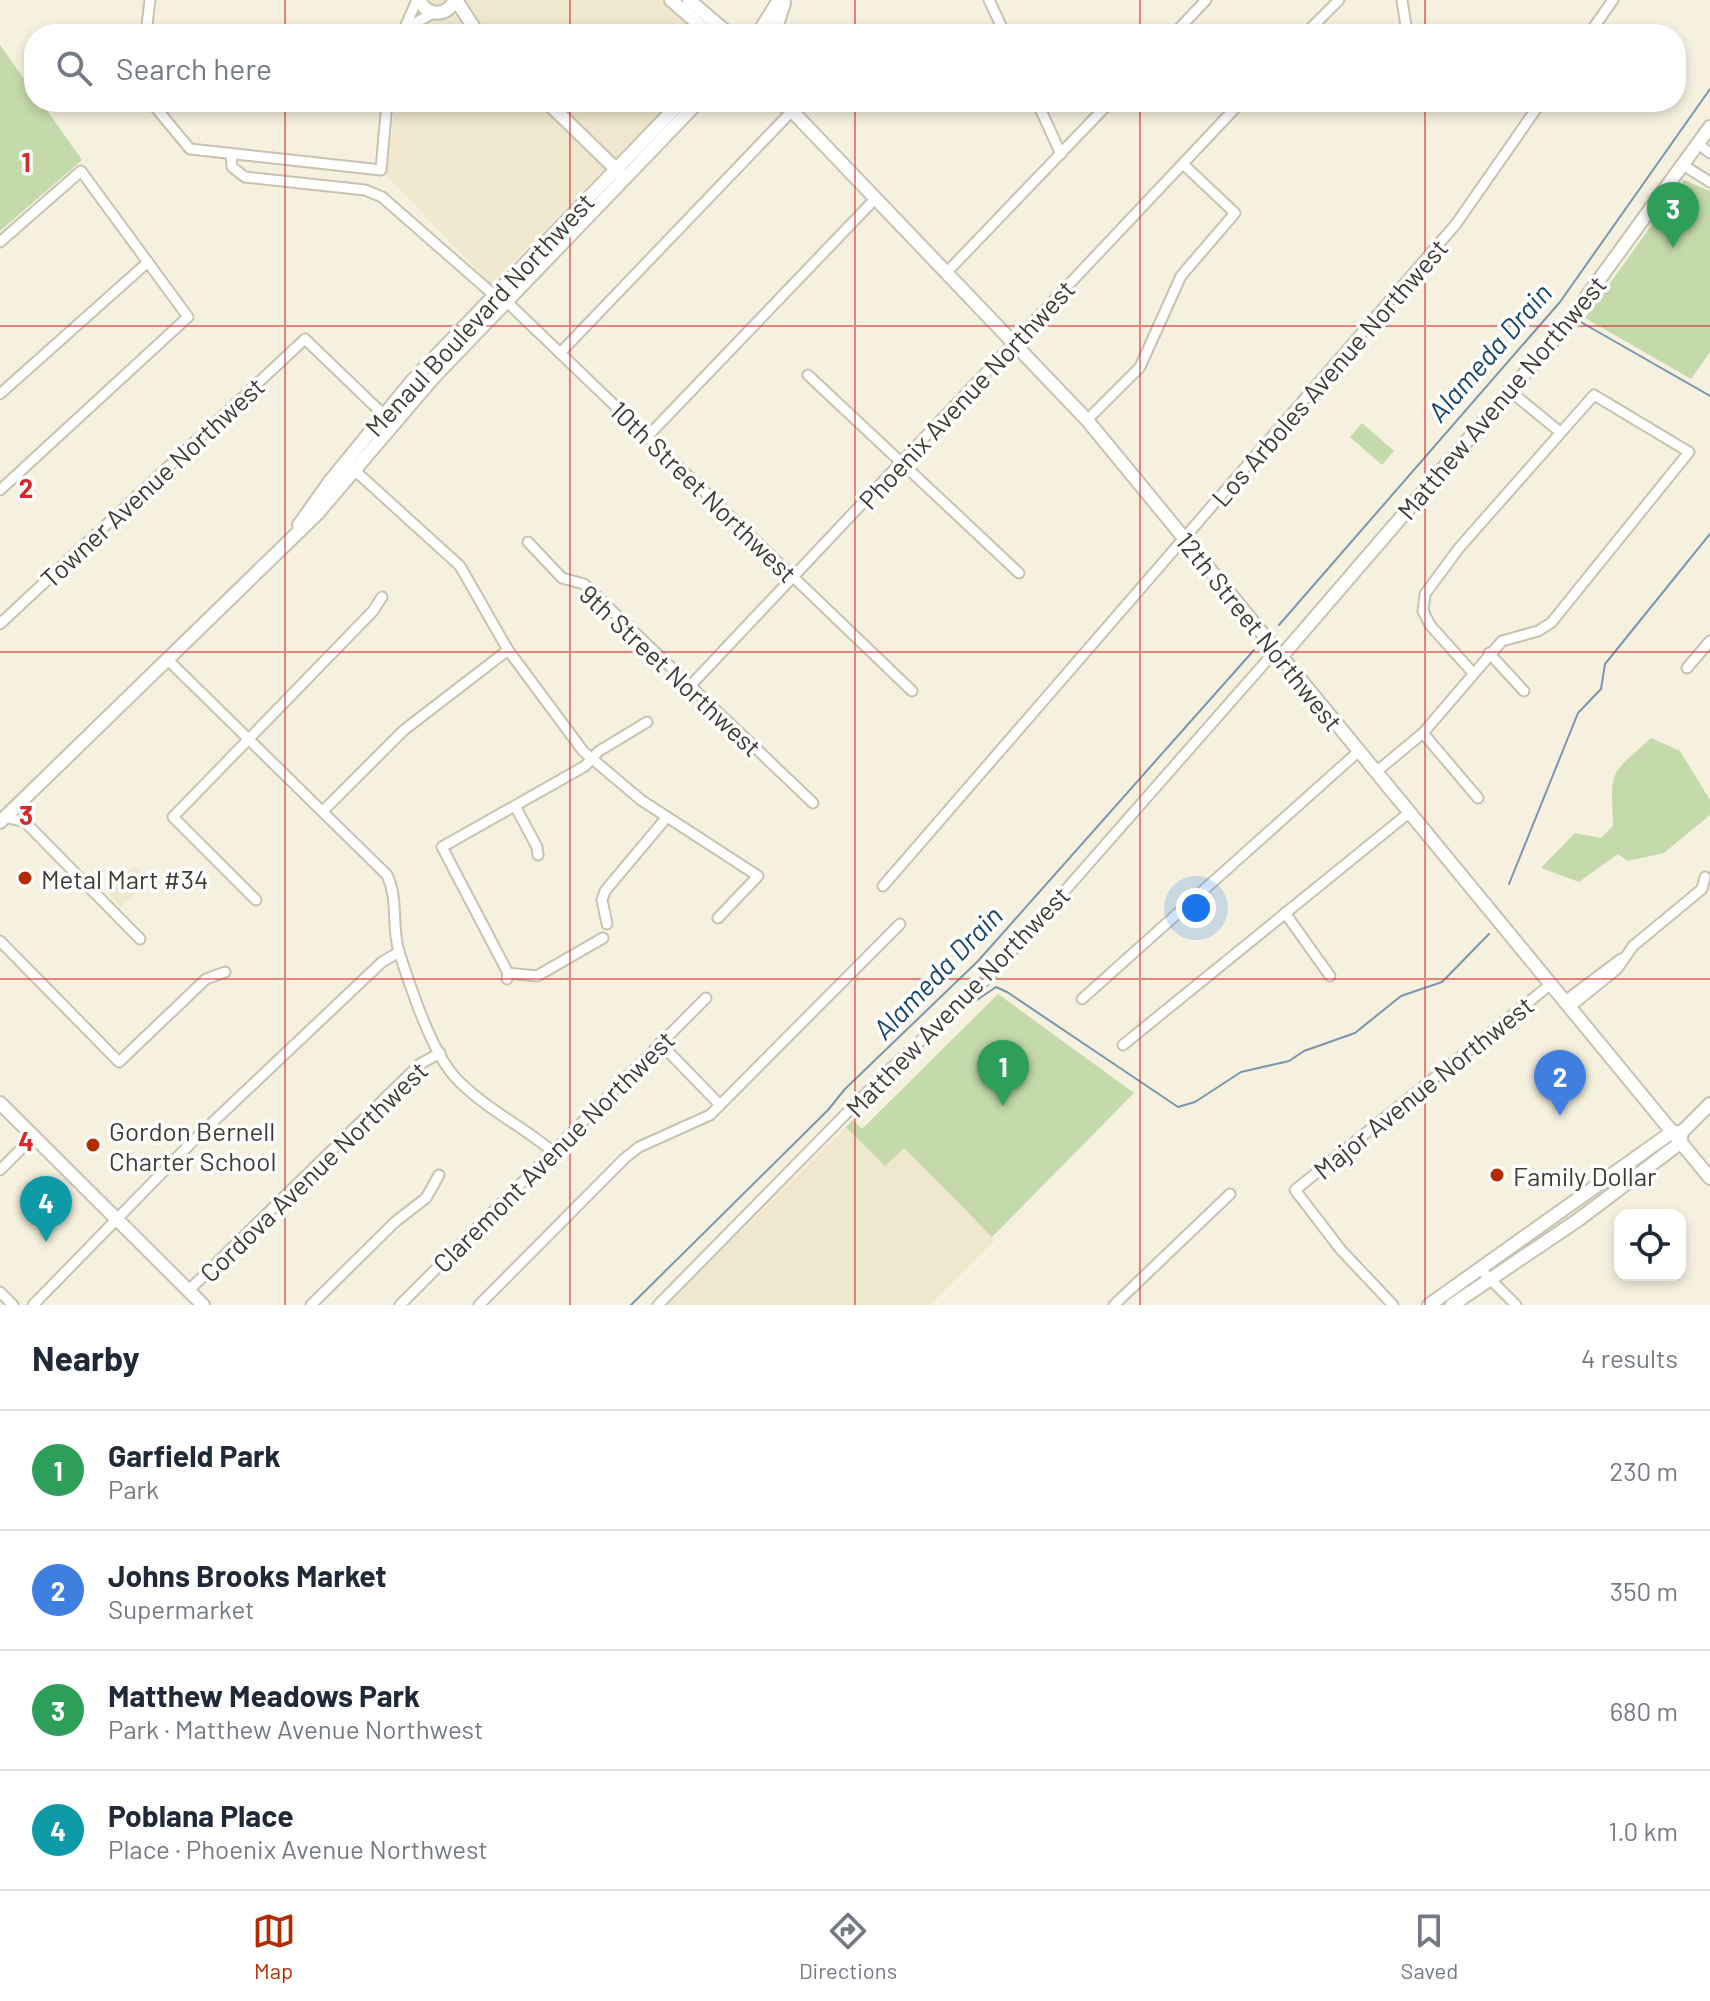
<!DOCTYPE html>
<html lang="en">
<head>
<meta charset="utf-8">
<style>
  :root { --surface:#fff; --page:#f2f2f3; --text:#1f2937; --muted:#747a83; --line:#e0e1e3; --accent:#b52b00 }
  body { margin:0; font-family:Barlow,sans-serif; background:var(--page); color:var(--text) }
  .controls { position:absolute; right:24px; bottom:24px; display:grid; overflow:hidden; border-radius:16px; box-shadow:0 4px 12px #0003 }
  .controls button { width:72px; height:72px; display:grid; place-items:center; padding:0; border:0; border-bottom:2px solid var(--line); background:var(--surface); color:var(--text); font:40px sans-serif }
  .you { position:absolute; left:1196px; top:908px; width:28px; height:28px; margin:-20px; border:6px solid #fff; border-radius:50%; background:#1a73e8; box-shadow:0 0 0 12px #1a73e833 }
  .badge { display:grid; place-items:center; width:52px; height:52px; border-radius:50%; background:var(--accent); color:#fff; font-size:26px; font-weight:700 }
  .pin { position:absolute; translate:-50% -66px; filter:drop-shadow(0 2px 4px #0008) }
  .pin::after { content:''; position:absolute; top:42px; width:28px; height:24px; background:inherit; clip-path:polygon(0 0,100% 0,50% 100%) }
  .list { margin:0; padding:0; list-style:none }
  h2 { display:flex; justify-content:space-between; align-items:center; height:104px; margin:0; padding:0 32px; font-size:34px }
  h2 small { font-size:26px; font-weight:400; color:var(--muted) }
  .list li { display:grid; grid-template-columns:52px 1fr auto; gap:24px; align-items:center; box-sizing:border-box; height:120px; padding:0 32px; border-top:2px solid var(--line) }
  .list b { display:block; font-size:30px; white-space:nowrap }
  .list p { margin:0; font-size:26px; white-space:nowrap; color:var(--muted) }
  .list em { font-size:26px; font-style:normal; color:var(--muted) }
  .icon { flex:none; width:44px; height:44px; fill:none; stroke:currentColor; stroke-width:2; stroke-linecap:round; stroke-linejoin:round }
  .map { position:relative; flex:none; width:1710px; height:1305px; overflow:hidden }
  .search { position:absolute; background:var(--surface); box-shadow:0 4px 12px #0003; left:24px; right:24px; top:24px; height:88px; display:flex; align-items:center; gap:20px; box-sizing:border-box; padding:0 28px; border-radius:32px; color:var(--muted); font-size:30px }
  .sheet { height:584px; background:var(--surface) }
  nav { display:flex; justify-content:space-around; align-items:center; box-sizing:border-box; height:112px; border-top:2px solid var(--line); background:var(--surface); font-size:22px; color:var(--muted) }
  nav a { display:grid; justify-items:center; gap:4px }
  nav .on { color:var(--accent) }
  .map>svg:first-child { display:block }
</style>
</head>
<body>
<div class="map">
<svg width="1710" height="1305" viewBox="0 0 1710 1305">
  <rect width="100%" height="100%" fill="#f6f1df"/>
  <g fill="#efe7ce">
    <polygon points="414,0 664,0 699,34 408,34"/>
    <polygon points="396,102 671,102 491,284 384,174"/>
    <polygon points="134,866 149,881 121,907 107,892"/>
    <polygon points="847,1126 884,1164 902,1147 995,1240 930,1305 666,1305"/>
  </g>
  <g fill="#c5daab">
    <polygon points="0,45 34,93 34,102 41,102 82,160 0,231"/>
    <polygon points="1684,180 1710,191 1710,352 1691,379 1585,318"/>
    <polygon points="1362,423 1394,451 1382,465 1350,437"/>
    <path d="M1651,738L1680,751L1710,800V815L1664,853L1628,861L1618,854L1579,882L1541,868L1575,833L1601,838L1613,826C1611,769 1608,777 1651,738Z"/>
    <polygon points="998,994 1134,1093 992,1237 904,1148 885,1166 846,1127 853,1120 862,1129"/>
  </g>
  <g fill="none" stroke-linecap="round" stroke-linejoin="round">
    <g stroke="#7a96b0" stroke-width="2">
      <polyline points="1579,321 1710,396"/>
      <polyline points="1279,625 1560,302 1710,89"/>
      <polyline points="1509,884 1578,713 1601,689 1605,664 1710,534"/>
      <polyline points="977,1000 996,987 1007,992 1178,1107 1195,1102 1241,1072 1289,1061 1304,1051 1355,1033 1401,996 1442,982 1489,934"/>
      <polyline points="631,1305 828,1110 845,1089 978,961 1254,650"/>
    </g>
    <defs>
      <g id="street">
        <polyline points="989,0 1005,34"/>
        <polyline points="1402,0 1406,26"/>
        <polyline points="405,29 433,13"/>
        <polyline points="146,34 150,0"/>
        <polyline points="402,34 417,0"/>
        <polyline points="1174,34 1206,0"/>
        <polyline points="1305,34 1339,0"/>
        <polyline points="1589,34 1613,0"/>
        <polyline points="151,102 190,149 381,170 387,102"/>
        <polyline points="1037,102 1061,154"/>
        <polyline points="1698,144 1710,153"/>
        <polyline points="231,154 232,167 245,177 365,190 382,197 494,295 506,301 912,691"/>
        <polyline points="1683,165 1710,182"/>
        <polyline points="0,242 81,171 188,317 0,490"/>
        <polyline points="948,271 1110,102"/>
        <polyline points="560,353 792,111"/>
        <polyline points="808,375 1019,573"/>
        <polyline points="1510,391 1560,432"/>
        <polyline points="0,394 148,262"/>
        <polyline points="1087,420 1140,367 1181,276 1235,213 1183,164"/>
        <polyline points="647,437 876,198"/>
        <polyline points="351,467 460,566 508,650 583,751 641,800 758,876 718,918"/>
        <polyline points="528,542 562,578 584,584 813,803"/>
        <polyline points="0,624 305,339 387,418"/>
        <polyline points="1489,653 1524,691"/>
        <path d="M169,661L387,875C399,901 391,925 399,952C411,988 430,1048 454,1076C482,1107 521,1125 552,1151"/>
        <polyline points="1687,668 1710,641"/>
        <polyline points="690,686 1241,102"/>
        <polyline points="1423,733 1478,798"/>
        <polyline points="1376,772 1423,733 1502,641 1538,631 1551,623 1689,452 1594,395 1459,548 1425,594 1423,611 1430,625 1473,673"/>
        <polyline points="515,806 537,847 538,855"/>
        <polyline points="324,810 404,730 508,650"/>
        <polyline points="5,817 25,822 140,939"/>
        <polyline points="883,886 1456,224 1541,102"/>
        <polyline points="256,900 173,817 373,611 382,597"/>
        <polyline points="1285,913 1330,976"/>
        <polyline points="607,924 602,900 605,891 667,817"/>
        <polyline points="0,941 119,1062 206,979 225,972"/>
        <polyline points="508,973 537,976 603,938"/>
        <polyline points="507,979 508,973 442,847 585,766 599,751 647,722"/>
        <polyline points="1082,999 1359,751"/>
        <polyline points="1565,1001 1621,959"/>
        <polyline points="1570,1007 1617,969 1633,946 1702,889 1705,877"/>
        <polyline points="660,1043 720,1105"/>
        <polyline points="1123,1045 1410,812"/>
        <polyline points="0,1170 34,1136"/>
        <polyline points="1480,1269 1516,1305"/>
        <polyline points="188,1291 420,1064 440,1053"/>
        <polyline points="0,1292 13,1305"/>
        <polyline points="33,1305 194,1140 382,962 399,952"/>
        <polyline points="311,1305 395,1222 426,1198 439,1175"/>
        <polyline points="400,1305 706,998"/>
        <polyline points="479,1305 625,1158 639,1147 710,1115 900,924"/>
        <polyline points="658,1305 888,1071 991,975 1276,650"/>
        <polyline points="1114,1305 1230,1194"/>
        <polyline points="1393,1305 1341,1250 1295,1190 1551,984"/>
      </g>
      <g id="secondary">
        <path d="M419,0C428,17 446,17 455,0"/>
        <polyline points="456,0 478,34"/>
        <polyline points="671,0 710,34"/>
        <polyline points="689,0 729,34"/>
        <polyline points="758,34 779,0"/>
        <polyline points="774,34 784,3"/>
        <polyline points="547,102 619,172"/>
        <polyline points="779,102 792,111 1087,420 1710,1178"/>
        <polyline points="299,525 331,480 412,381 681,102"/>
        <polyline points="1281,657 1564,328 1710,127"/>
        <polyline points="0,822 317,514 433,378 698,102"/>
        <polyline points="0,1103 203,1305"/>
        <polyline points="1429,1305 1672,1132 1678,1132"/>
        <polyline points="1452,1305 1578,1220 1680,1143 1682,1132 1710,1104"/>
      </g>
    </defs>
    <use href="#street" stroke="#c8c2b1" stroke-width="13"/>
    <use href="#secondary" stroke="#c8c2b1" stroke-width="16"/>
    <use href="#street" stroke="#fff" stroke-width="9"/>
    <use href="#secondary" stroke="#fff" stroke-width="12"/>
  </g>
  <path fill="none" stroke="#d62828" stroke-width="2" stroke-opacity="0.55" d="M285,0V34M570,0V34M855,0V34M1140,0V34M1425,0V34M285,102V1305M570,102V1305M855,102V1305M1140,102V1305M1425,102V1305M0,326H1710M0,652H1710M0,979H1710"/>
  <g fill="#b52b00" stroke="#fff" stroke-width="3">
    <circle cx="25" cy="878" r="8"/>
    <circle cx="93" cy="1145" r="8"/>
    <circle cx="1497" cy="1175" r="8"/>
  </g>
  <g text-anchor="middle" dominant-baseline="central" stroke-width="7" stroke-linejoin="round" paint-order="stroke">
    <g font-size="26" fill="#3f3c35" stroke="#fff">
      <text transform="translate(479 314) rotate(-47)">Menaul Boulevard Northwest</text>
      <text transform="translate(1329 372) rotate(-49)">Los Arboles Avenue Northwest</text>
      <text transform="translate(966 394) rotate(-47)">Phoenix Avenue Northwest</text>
      <text transform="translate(1501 397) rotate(-50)">Matthew Avenue Northwest</text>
      <text transform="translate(152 482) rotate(-43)">Towner Avenue Northwest</text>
      <text transform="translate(704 491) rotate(44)">10th Street Northwest</text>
      <text transform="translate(1260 631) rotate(51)">12th Street Northwest</text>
      <text transform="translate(671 670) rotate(43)">9th Street Northwest</text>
      <text transform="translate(957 1001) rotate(-46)">Matthew Avenue Northwest</text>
      <text transform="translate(1423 1087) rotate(-39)">Major Avenue Northwest</text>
      <text transform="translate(553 1151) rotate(-45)">Claremont Avenue Northwest</text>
      <text transform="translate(313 1171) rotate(-44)">Cordova Avenue Northwest</text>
    </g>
    <g font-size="26" fill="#3f3c35" stroke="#fff" text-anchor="start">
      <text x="41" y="878">Metal Mart #34</text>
      <text x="109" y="1130">Gordon Bernell<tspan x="109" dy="30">Charter School</tspan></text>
      <text x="1513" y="1175">Family Dollar</text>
    </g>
    <g font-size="28" font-style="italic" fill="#17466b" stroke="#fff">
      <text transform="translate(1489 352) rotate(-49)">Alameda Drain</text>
      <text transform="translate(937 972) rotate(-46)">Alameda Drain</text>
    </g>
  </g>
  <g font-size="26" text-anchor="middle" font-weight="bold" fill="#d62828" stroke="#fff" stroke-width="7" stroke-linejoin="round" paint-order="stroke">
    <text x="26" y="172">1</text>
    <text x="26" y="498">2</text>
    <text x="26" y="825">3</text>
    <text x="26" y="1151">4</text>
  </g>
</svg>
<div class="controls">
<button><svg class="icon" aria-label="locate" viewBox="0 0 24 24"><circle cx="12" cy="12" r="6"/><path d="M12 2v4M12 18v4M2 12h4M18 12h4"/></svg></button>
</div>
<div class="you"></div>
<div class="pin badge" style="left:1003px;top:1106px;background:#2e9e5b">1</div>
<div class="pin badge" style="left:1560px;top:1116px;background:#3f7fe0">2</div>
<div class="pin badge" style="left:1673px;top:248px;background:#2e9e5b">3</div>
<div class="pin badge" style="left:46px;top:1242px;background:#0f9aa8">4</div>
<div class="search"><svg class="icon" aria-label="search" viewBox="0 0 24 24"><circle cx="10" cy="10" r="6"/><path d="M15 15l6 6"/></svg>Search here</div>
</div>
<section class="sheet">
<h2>Nearby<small>4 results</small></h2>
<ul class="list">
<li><span class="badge" style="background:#2e9e5b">1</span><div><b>Garfield Park</b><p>Park</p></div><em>230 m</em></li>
<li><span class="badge" style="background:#3f7fe0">2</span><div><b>Johns Brooks Market</b><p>Supermarket</p></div><em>350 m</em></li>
<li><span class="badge" style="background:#2e9e5b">3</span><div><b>Matthew Meadows Park</b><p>Park · Matthew Avenue Northwest</p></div><em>680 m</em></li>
<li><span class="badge" style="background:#0f9aa8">4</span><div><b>Poblana Place</b><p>Place · Phoenix Avenue Northwest</p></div><em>1.0 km</em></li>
</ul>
</section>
<nav>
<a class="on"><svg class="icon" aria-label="map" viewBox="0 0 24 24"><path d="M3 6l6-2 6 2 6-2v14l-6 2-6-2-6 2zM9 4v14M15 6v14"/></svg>Map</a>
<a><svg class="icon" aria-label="directions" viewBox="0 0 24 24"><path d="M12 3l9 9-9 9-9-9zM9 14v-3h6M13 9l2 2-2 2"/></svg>Directions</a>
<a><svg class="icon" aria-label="saved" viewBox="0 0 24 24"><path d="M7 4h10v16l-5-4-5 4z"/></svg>Saved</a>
</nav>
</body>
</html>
